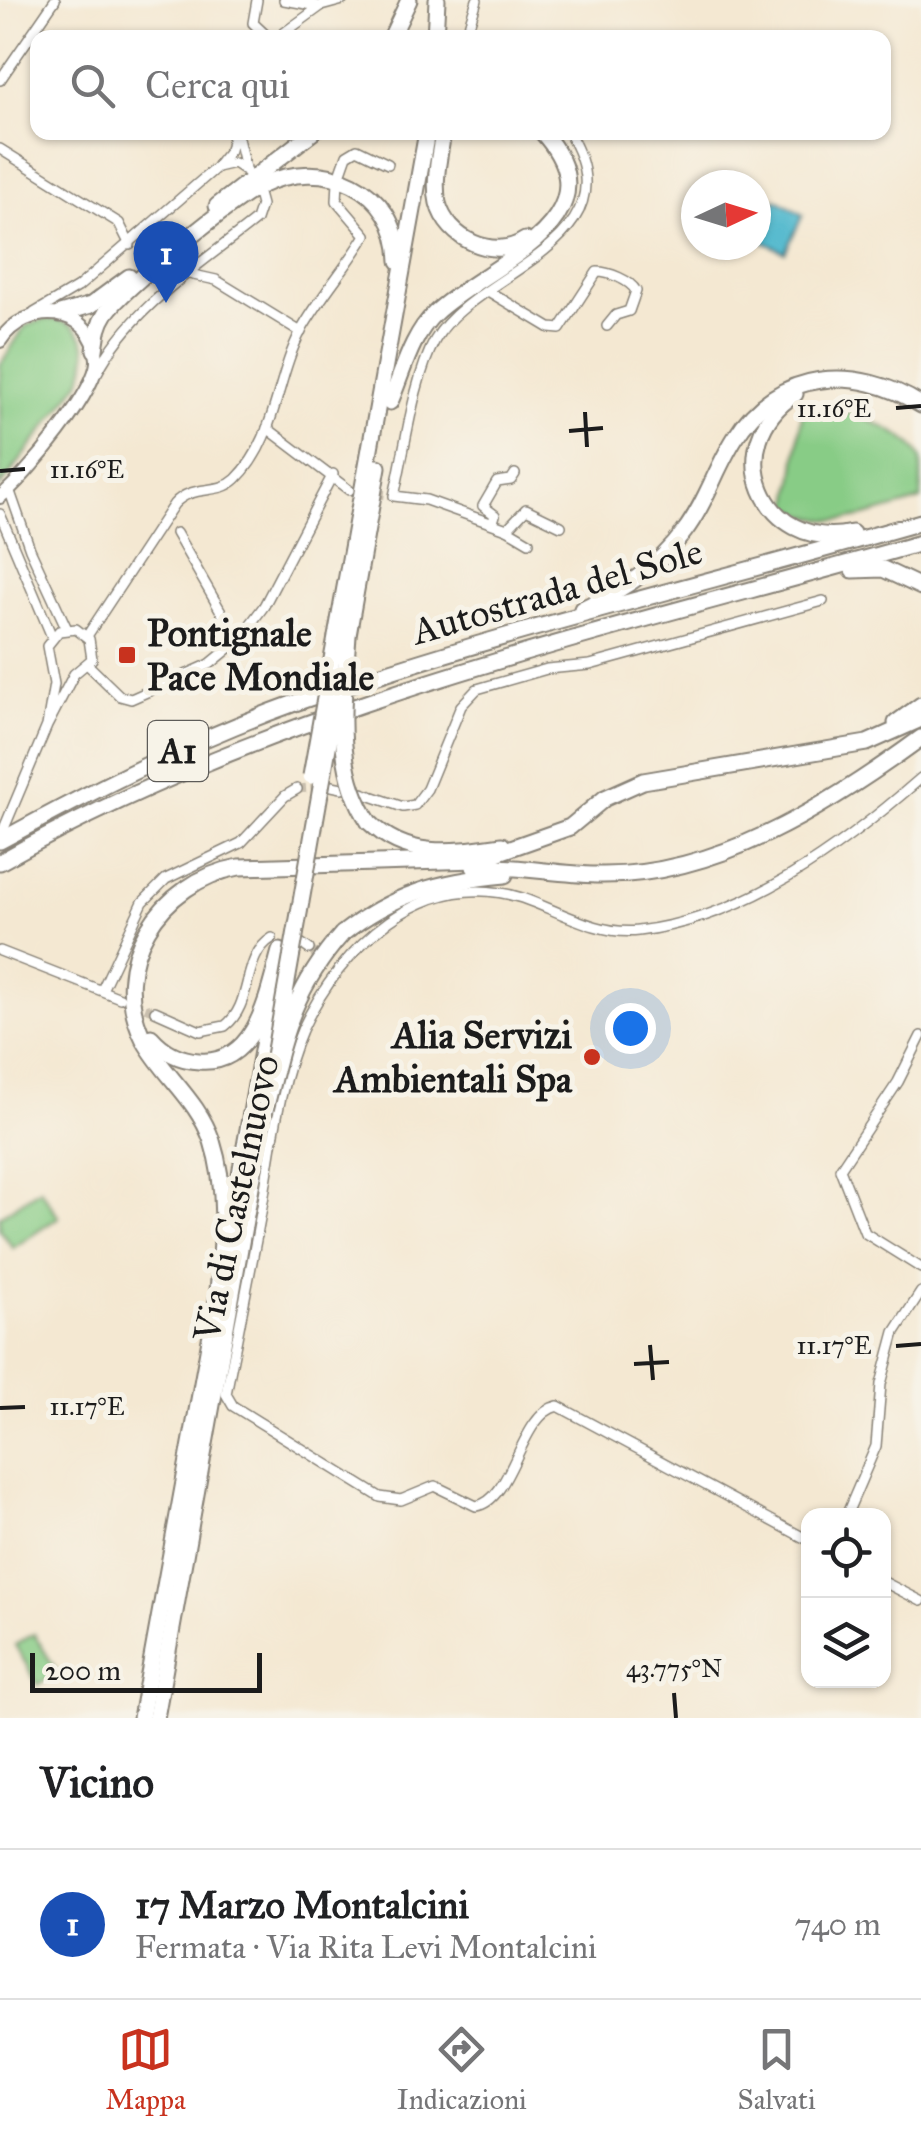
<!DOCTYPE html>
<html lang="it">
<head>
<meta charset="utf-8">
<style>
  :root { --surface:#fff; --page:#f2f2f2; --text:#202124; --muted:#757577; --line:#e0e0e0; --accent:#c8321e }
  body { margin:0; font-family:"IM FELL Great Primer",serif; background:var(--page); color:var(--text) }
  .controls { position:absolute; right:30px; bottom:30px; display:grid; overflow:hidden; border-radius:20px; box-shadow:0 2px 8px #0004 }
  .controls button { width:90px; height:90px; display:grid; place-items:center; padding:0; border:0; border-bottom:2px solid var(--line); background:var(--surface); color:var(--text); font:50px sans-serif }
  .compass { position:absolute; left:681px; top:170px; width:90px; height:90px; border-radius:50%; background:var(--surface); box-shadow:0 2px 8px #0004; rotate:86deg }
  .scale { position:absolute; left:30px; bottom:25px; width:232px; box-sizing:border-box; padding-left:10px; border:5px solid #1c1c1c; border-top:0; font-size:28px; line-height:35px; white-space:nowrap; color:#1c1c1c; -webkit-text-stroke:8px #f7f3e8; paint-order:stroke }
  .you { position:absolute; left:630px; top:1028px; width:35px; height:35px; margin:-25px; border:8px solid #fff; border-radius:50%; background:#1a73e8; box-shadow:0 0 0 15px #1a73e833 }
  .badge { display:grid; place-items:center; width:65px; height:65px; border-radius:50%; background:var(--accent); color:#fff; font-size:32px; font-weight:700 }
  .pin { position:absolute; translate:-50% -82px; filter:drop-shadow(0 2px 5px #0008) }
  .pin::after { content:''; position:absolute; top:52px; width:35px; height:30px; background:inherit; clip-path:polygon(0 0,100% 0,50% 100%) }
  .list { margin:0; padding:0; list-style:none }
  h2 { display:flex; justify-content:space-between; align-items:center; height:130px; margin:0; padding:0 40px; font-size:42px }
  h2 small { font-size:32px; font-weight:400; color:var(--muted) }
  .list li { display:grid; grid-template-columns:65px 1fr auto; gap:30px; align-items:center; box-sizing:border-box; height:150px; padding:0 40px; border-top:2px solid var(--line) }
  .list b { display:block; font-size:38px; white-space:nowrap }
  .list p { margin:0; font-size:32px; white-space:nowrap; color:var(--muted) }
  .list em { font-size:32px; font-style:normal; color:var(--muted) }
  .icon { flex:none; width:55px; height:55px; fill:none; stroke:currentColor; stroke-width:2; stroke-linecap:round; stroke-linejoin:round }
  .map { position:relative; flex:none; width:921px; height:1718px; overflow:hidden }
  .search { position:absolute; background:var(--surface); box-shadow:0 2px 8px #0004; left:30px; right:30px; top:30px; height:110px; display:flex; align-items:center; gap:25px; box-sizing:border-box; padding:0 35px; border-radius:20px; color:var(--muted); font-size:38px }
  .sheet { height:280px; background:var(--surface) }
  nav { display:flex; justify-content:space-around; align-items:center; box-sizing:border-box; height:140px; border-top:2px solid var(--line); background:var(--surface); font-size:28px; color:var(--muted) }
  nav a { display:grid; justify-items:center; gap:5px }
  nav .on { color:var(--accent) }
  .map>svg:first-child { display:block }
</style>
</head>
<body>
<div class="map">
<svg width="921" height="1718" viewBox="0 0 921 1718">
  <rect width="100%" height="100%" fill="#f7f3e8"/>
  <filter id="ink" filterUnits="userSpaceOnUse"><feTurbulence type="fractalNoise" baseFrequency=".01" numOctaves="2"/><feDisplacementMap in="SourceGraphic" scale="20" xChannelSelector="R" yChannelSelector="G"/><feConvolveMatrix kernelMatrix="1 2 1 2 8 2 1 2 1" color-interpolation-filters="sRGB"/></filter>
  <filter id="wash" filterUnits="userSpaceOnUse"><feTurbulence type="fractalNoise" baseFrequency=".0048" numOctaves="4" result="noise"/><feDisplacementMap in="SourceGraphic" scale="40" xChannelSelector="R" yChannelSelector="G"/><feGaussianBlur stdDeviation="2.25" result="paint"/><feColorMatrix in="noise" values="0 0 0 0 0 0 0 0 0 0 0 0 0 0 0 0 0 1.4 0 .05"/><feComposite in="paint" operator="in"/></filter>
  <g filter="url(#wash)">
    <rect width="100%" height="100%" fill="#f4e8d2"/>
    <g fill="#88cc86" stroke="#527451" stroke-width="2.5">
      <path d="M45,319C85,319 94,351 80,382L0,487V365L25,326Z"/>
      <path d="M843,412C865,418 916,436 921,461C921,473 921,488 921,500C878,512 828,535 790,506L802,413Z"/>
      <polygon points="40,1189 59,1217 13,1248 0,1229 0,1216"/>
      <polygon points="34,1634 58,1673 38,1685 15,1645"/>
    </g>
    <polygon fill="#50b8cd" stroke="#366a74" stroke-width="2.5" points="776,199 803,215 785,252 757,239"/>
  </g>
  <g filter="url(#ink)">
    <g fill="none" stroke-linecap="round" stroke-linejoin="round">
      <g stroke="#c9bfae" stroke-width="9" stroke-dasharray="9 4.5" stroke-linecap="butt">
        <polyline points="349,490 394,496"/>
        <polyline points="297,789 325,787"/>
        <polyline points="309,949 330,966"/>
        <polyline points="120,998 155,1011"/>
      </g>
      <defs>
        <g id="minor">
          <polyline points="257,0 253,23 269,38"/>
          <polyline points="284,0 318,6"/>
          <polyline points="277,38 321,6 343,0"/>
          <polyline points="465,38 477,0"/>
          <polyline points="0,80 55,0"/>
          <polyline points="237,134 245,168"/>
          <polyline points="0,149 119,223 130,245"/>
          <polyline points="218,165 230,150 234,132"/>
          <polyline points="341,172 347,155 357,149 388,164"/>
          <polyline points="189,274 216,280 301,332"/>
          <path d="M488,291L550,328L560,329L597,272C609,272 630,280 636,291L629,311L616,315L607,326"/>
          <polyline points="34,313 78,287 217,167 234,163 246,171"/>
          <path d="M97,373C131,307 200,265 256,220L261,205L258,194"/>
          <polyline points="267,428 349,490"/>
          <polyline points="9,489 30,549 67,629"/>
          <polyline points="0,514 52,637"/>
          <polyline points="493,522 495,515 483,506 497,482 511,480 515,474"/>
          <path d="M561,526L526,509L507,529L426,500L394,496C405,450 413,380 435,340C475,270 638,244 568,132"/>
          <polyline points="507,529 529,542"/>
          <polyline points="176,533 238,641"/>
          <path d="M87,636L174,504C193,483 218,496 236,479C276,440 276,378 301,331C319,298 346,268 366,235L337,201L338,181"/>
          <polyline points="88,665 120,696 131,699 210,664 238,641 264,606 333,474"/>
          <polyline points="332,786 342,788"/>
          <polyline points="362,793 403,807 415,805 427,789 461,706 477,689 547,669 590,665 823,601"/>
          <polyline points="0,838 47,726 74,674 92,659 89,639 76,629 59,631 47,646 54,684 47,726"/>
          <polyline points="299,942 309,949"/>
          <polyline points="0,951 120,998"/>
          <polyline points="102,990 143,902 166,879 241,843 285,796 297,789"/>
          <path d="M155,1011L200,1031L225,1026C254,1004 241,957 272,938"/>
          <polyline points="921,1036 898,1082 840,1169 865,1233 921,1268"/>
          <polyline points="846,1516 876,1446 881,1384 895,1332 921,1292"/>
          <path d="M808,1540L558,1406C520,1413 513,1501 476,1506L435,1486L401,1500L380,1497L233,1406L226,1394C238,1332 251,1270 262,1207C272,1149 278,1085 302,1030C340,948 423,866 522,898C557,910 600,936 638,931C747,918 841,848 921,778"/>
          <polyline points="884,1582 921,1601"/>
        </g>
        <path id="secondary" d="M0,341C25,301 93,304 97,359C99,389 25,478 0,497"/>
        <g id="trunk">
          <polyline points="391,38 409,0"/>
          <polyline points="435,38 437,0"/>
          <path d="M443,132C440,154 433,181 438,203C447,239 494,261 525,240"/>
          <polyline points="217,206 313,132"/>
          <polyline points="60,314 91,305 129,277"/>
          <path d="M95,350C97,336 98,325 106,313C124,288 231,201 260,186C324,155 397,187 399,261"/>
          <path d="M390,402C403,372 411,336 435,313C485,265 623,221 542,132"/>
          <polyline points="348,635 378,467"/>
          <polyline points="336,637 427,132"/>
          <polyline points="227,1247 272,995"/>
          <polyline points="141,1718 219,1290"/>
          <polyline points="156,1718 264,1114"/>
        </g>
        <g id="motorway">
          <path d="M795,394C719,444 762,553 852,533"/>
          <polyline points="853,570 883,569 921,587"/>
          <path d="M582,609C623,589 657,569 684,532C706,503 716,468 735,438C777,369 857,364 921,405"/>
          <polyline points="896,723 921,705"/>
          <path d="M369,822C408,860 453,852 502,845"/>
          <path d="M0,841C95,789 192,740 295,703C499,631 713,582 921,522"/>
          <path d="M0,862C286,701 608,632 921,543"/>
          <path d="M474,867C515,865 555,874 596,875C715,878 828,806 921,738"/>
          <path d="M342,934C393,894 440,881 505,875"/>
          <path d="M151,1037C164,1052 179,1060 199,1061C257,1066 268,993 280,951"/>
          <path d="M217,1301C222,1247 229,1194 212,1141C198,1100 164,1076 144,1040C105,963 161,881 239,867L477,860L570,827L605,798L643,781L867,743L921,719"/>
        </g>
      </defs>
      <use href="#minor" stroke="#888277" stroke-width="12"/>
      <use href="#secondary" stroke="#888277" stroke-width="16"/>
      <use href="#trunk" stroke="#888277" stroke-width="19"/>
      <use href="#motorway" stroke="#888277" stroke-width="19"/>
      <use href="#minor" stroke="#fff" stroke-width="9"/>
      <use href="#secondary" stroke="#fff" stroke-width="12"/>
      <use href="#trunk" stroke="#fff" stroke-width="15"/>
      <use href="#motorway" stroke="#fff" stroke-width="15"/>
      <defs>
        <g id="trunk-bridge">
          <polyline points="311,776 336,637"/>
          <polyline points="274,1056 340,679"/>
        </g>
        <g id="motorway-bridge">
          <path d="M348,635C344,700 332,766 369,822"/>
          <path d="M264,1114C283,1040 290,993 342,934"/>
        </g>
      </defs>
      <use href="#trunk-bridge" stroke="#888277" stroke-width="19" stroke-linecap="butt"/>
      <use href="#motorway-bridge" stroke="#888277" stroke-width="19" stroke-linecap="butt"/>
      <use href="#trunk-bridge" stroke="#fff" stroke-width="15"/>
      <use href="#motorway-bridge" stroke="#fff" stroke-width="15"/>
    </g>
  </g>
  <path fill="none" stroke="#1c1c1c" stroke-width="4" d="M896,408L921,406M585,412L587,447M569,431L603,428M0,471L25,469M650,1345L653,1380M896,1346L921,1344M634,1364L669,1362M0,1408L25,1407M674,1693L676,1718"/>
  <g fill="#c8321e" stroke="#f7f3e8" stroke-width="4">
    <rect x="117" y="645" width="20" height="20" rx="5"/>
    <circle cx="592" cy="1057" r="10"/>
  </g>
  <g text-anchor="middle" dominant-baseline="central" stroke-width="10" stroke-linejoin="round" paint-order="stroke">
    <rect fill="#f7f3e8" stroke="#5e5c59" stroke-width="2.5" x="148" y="721" width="60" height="60" rx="8"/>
    <g font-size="35" font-weight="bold" fill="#1c1c1c">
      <text x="178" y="751">A1</text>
    </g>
    <g font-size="38" fill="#1c1c1c" stroke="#f7f3e8">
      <text transform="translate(557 591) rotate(-16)">Autostrada del Sole</text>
      <text transform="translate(236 1198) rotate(-78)">Via di Castelnuovo</text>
    </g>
    <g font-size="38" font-weight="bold" fill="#1c1c1c" stroke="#f7f3e8" text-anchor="start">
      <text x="147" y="633">Pontignale<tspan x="147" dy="44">Pace Mondiale</tspan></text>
      <text x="572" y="1035" text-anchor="end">Alia Servizi<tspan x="572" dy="44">Ambientali Spa</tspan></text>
    </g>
  </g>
  <g font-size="25" text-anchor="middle" fill="#1c1c1c" stroke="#f7f3e8" stroke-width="10" stroke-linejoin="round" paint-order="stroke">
    <text x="834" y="417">11.16°E</text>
    <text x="87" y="478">11.16°E</text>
    <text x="834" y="1354">11.17°E</text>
    <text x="87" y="1415">11.17°E</text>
    <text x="674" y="1677">43.775°N</text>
  </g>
</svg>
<div class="controls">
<button><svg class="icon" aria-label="locate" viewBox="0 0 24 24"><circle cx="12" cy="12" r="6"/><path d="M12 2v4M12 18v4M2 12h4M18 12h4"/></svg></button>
<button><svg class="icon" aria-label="layers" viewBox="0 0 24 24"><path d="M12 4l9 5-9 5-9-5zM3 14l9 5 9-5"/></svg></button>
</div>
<svg class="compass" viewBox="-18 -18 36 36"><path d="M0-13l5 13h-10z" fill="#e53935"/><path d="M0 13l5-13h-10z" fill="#757577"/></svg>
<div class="scale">200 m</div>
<div class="you"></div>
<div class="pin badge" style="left:166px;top:303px;background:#1a4fb4">1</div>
<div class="search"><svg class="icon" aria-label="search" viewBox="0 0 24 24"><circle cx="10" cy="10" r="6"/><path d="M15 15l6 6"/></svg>Cerca qui</div>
</div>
<section class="sheet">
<h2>Vicino<small></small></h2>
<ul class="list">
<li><span class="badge" style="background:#1a4fb4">1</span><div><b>17 Marzo Montalcini</b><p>Fermata · Via Rita Levi Montalcini</p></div><em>740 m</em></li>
</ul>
</section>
<nav>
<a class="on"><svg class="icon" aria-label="map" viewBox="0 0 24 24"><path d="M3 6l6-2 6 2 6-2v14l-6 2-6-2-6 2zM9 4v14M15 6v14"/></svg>Mappa</a>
<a><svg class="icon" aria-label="directions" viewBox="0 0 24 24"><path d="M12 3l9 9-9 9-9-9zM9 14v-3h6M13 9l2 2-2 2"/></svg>Indicazioni</a>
<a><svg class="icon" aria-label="saved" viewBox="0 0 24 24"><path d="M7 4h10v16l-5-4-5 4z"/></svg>Salvati</a>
</nav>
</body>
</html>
